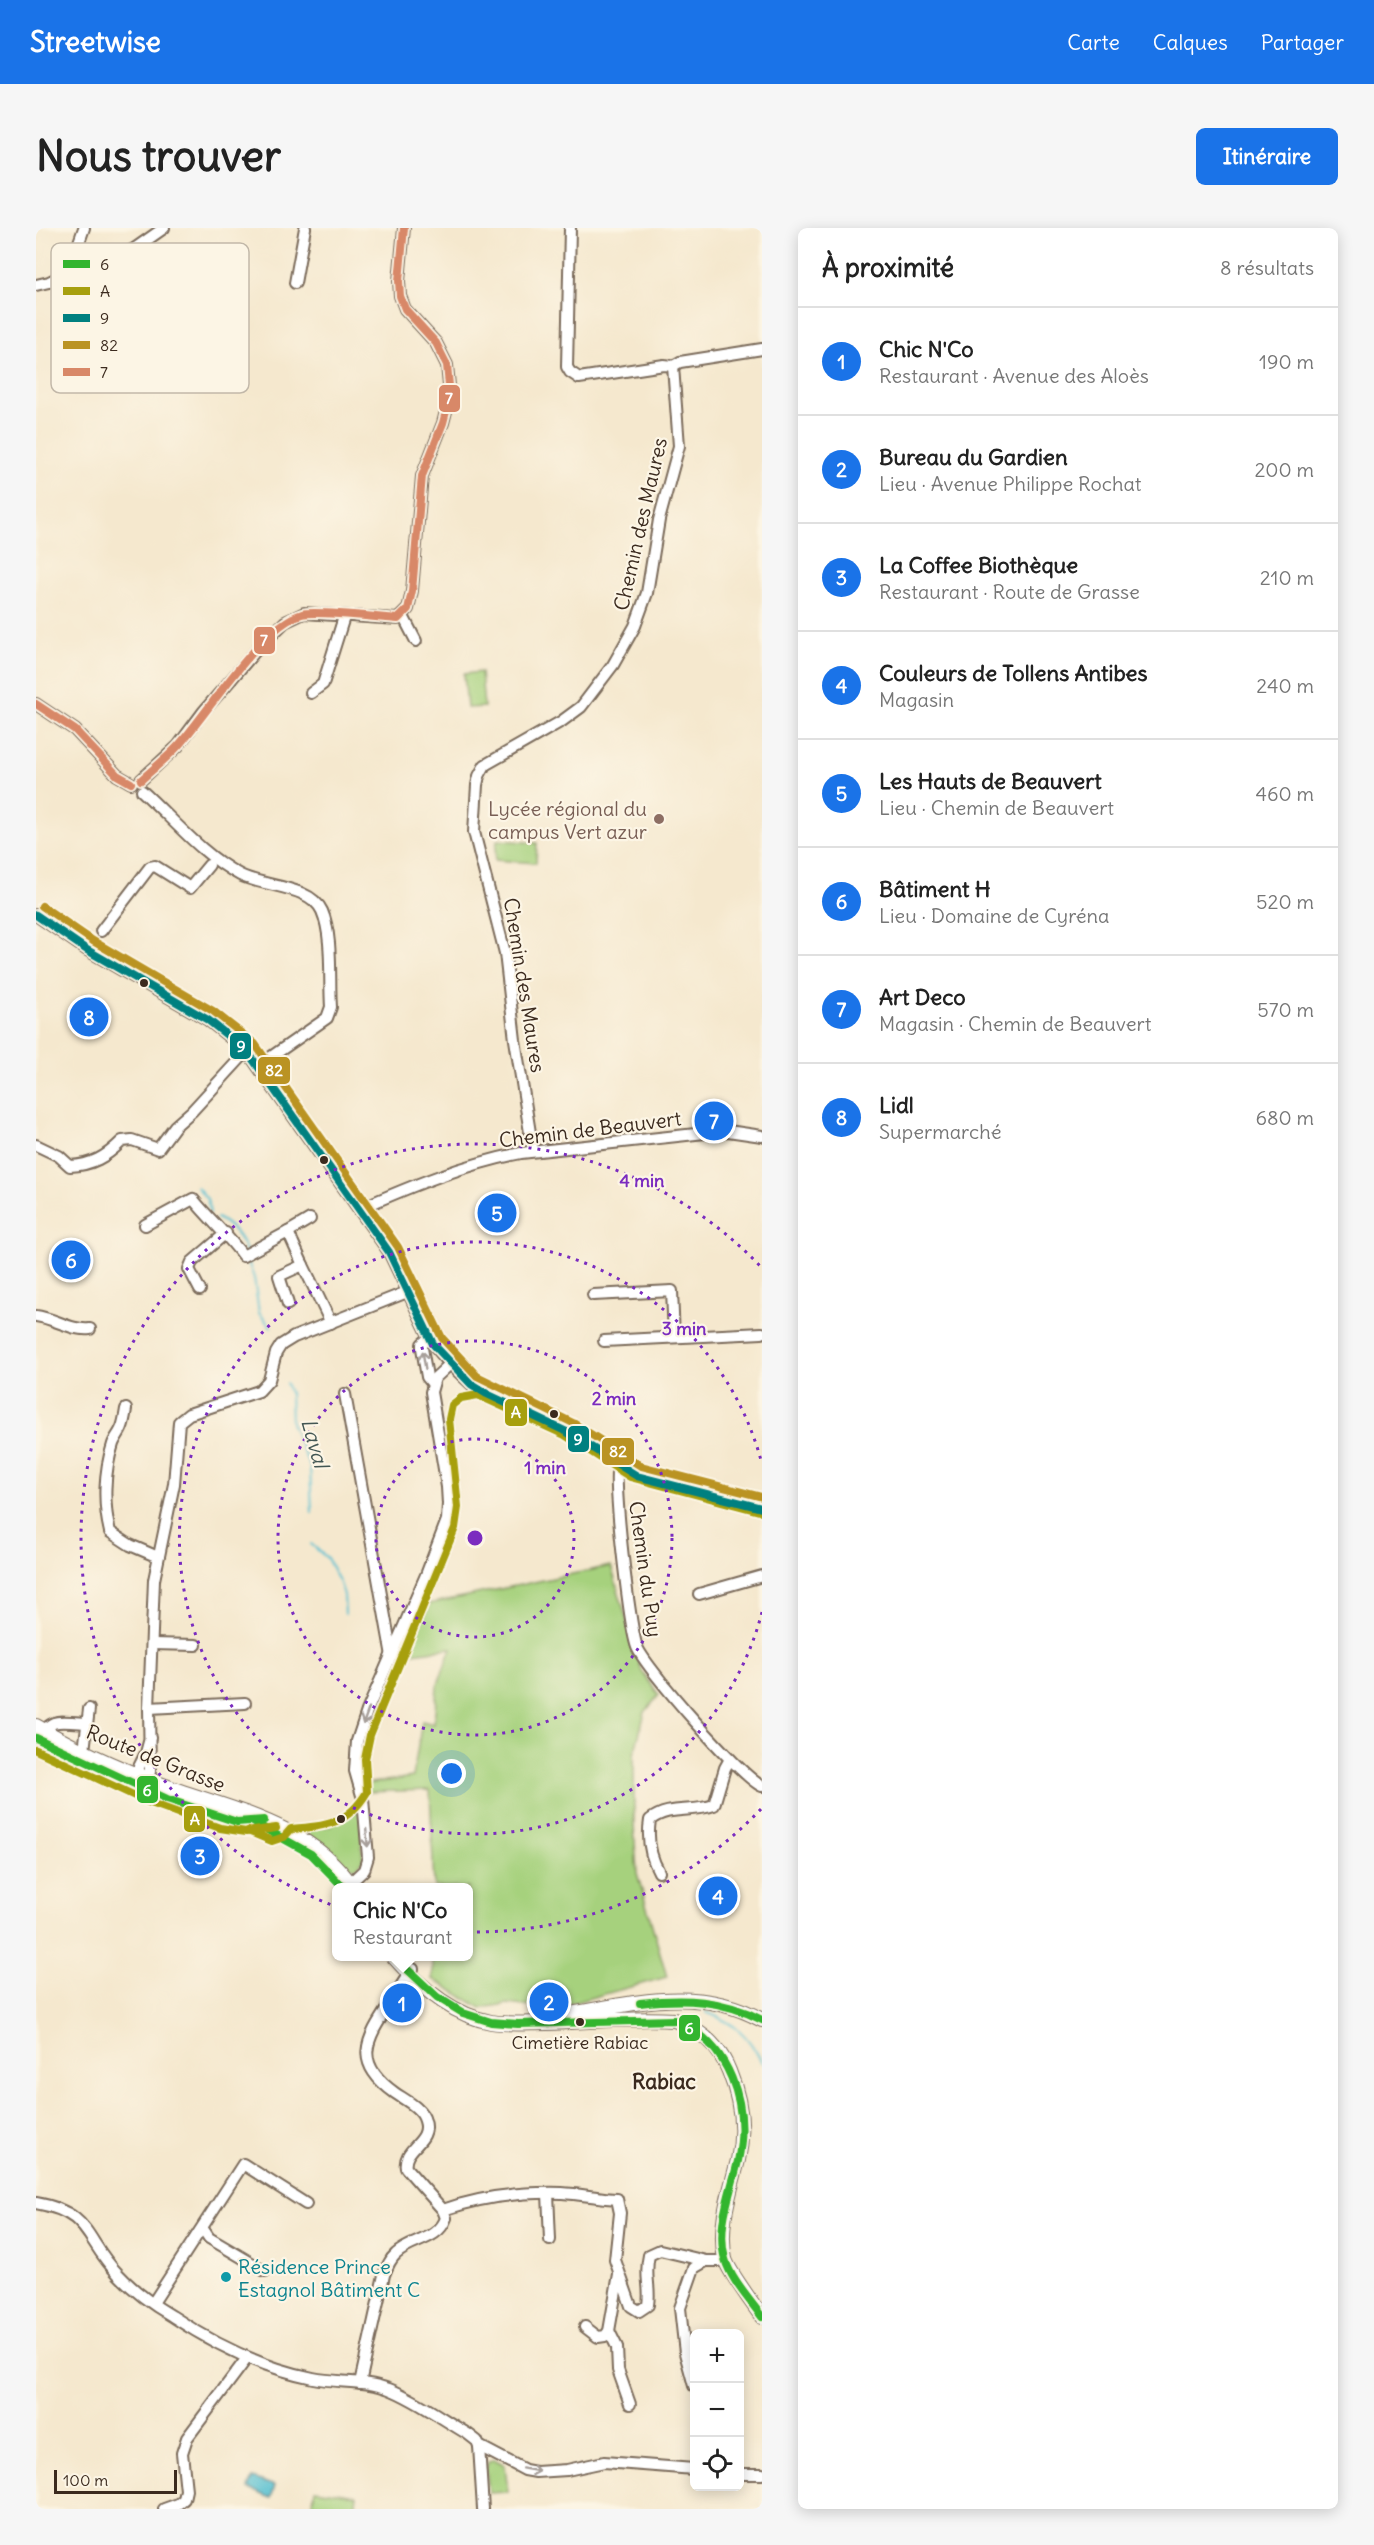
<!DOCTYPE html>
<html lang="fr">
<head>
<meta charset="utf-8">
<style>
  :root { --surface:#fff; --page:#f6f6f6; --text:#222; --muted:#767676; --line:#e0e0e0; --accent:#1a73e8 }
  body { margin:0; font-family:Delius,sans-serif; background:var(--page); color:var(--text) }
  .controls { position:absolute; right:18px; bottom:18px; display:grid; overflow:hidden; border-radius:9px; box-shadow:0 3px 15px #0003 }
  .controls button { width:54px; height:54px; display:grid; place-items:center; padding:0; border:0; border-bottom:2px solid var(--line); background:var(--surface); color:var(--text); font:30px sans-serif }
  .scale { position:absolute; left:18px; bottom:15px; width:123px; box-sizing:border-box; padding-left:6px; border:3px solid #3b2a1e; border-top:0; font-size:16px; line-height:21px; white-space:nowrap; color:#3b2a1e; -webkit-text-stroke:4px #fcf5e5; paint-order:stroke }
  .you { position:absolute; left:416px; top:1546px; width:21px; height:21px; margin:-15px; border:4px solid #fff; border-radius:50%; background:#1a73e8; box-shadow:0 0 0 9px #1a73e833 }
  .badge { display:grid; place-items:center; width:39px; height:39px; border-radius:50%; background:var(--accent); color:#fff; font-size:20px; font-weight:700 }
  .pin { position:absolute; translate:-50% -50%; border:3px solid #fff; box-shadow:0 2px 6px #0006 }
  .popup { position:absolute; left:296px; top:1655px; width:141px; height:78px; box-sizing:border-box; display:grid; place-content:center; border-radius:9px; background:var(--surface); filter:drop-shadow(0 2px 4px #0005); font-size:20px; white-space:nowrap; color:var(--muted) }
  .popup b { font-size:22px; color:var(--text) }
  .popup::after { content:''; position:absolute; left:50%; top:100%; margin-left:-12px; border:12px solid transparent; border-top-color:var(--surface) }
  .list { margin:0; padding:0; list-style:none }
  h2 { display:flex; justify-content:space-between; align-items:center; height:78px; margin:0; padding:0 24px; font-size:26px }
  h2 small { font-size:20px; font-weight:400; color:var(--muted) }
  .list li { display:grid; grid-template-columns:39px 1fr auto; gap:18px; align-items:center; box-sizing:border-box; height:108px; padding:0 24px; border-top:2px solid var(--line) }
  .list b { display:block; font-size:22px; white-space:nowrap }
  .list p { margin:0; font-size:20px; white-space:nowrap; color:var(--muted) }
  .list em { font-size:20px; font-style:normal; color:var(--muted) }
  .icon { flex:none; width:33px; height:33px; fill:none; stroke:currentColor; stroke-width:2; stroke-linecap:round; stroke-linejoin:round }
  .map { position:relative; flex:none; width:726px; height:2281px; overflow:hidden; border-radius:9px }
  header { display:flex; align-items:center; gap:36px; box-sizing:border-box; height:84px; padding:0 30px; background:var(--accent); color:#fff }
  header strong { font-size:28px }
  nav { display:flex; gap:33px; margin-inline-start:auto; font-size:21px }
  .intro { display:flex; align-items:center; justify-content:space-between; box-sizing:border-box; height:144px; padding:0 36px }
  h1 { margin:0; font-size:42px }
  .button { padding:15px 27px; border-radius:9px; background:var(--accent); color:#fff; font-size:21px; font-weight:700 }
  main { display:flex; gap:36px; padding:0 36px }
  aside { flex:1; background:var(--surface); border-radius:9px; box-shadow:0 3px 15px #0003 }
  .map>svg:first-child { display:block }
</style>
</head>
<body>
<header>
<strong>Streetwise</strong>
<nav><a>Carte</a><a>Calques</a><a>Partager</a></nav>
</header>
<div class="intro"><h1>Nous trouver</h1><a class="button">Itinéraire</a></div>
<main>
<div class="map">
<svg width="726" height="2281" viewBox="0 0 726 2281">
  <rect width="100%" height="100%" fill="#fcf5e5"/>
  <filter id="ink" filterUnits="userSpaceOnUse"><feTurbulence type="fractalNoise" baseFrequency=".0167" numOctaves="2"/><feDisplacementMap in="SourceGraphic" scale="12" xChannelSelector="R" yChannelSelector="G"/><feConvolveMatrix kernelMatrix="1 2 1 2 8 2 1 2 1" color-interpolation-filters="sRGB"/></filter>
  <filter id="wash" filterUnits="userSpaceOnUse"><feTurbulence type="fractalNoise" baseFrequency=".008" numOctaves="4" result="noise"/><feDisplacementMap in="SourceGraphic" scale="24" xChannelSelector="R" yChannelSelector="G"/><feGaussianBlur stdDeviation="1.35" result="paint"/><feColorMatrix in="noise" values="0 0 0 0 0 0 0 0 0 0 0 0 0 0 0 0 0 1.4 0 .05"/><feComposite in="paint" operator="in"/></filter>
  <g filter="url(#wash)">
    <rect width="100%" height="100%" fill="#f5e8ce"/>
    <g fill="#a6d17d" stroke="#707e4e" stroke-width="1.5">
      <polygon points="445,444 448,479 431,480 428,446"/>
      <polygon points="461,612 501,615 500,635 459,632"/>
      <polygon points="575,1338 606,1444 623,1467 609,1484 598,1526 598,1597 601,1645 631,1749 514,1781 471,1776 445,1780 397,1751 397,1729 432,1728 432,1660 398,1659 394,1562 331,1564 330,1556 377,1549 386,1493 398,1496 401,1459 415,1420 368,1426 388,1377"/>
      <polygon points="324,1581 327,1633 320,1640 312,1639 285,1615 261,1602 262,1600 295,1598 295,1594 314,1587"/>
      <polygon points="458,2231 469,2237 472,2264 453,2265 450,2240 452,2234"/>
      <polygon points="279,2261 321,2267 319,2281 276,2280"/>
    </g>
    <polygon fill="#56c0d1" stroke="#487578" stroke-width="1.5" points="217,2250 239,2258 235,2270 213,2261"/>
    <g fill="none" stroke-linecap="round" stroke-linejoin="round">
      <g stroke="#56c0d1" stroke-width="2">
        <polyline points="161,959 171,971 174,985"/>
        <path d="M181,990C194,997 205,1009 210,1023"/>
        <polyline points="211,1031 218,1050 223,1085 235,1099"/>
        <polyline points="250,1155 254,1165 255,1195 274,1239 276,1285"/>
        <polyline points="275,1316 291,1330 304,1355 308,1367 309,1386"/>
        <path d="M670,1784C700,1796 712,1806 726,1835"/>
      </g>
    </g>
  </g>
  <g filter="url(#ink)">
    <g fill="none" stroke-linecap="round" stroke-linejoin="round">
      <defs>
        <g id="minor">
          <polyline points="48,0 35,37 35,43 48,47 98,21 128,0"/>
          <polyline points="534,0 531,139 534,144 543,150 628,137 637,138 644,134 726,121"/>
          <polyline points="259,55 269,0"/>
          <polyline points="0,57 13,54 35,43"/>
          <polyline points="367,388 380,413"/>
          <polyline points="275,465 287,456 308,389"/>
          <polyline points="0,476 39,502 81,547 95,555"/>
          <polyline points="105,552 142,518 168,483 222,420 249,394 268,385 362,391 372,381 376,363 386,248 407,195 414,168 411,137 400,115 369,81 364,68 363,53 368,0"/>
          <path d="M106,563C137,591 166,627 204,647C227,659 274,657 286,683C297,708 293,751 295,779L291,790L222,838"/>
          <polyline points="0,687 51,722 172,792 211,823 353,1024 397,1116 414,1136 435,1156 451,1166 531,1204 601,1248 726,1280"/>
          <polyline points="65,703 114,639 119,638 154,660 173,637"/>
          <path d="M0,917L23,928L34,938C56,937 70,929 86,913L96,912L122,921L139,898L156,883L211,823"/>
          <polyline points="497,923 479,812 469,725 438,604 441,557 443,548 449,537 526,493 545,479 577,437 599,398 611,365 623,292 643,218 637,138"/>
          <path d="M323,981C375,958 429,936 485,925L678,904L692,903L726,908"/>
          <path d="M109,997L157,971C173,991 192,1007 207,1028L252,1004L267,1037"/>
          <polyline points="252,1004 274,991"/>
          <polyline points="164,1062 153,1041 156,1034 190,1005"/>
          <polyline points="557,1067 636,1063 638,1109"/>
          <polyline points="252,1076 243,1048 267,1037 295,1095"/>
          <path d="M0,1088C18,1090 35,1103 54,1101"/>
          <polyline points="394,1109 386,1116 386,1120 391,1149 396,1155"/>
          <polyline points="568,1113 726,1105"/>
          <polyline points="309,1166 356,1428"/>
          <path d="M90,1181C89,1187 88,1194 86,1199C84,1205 79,1210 77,1216C68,1244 67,1276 74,1304L94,1317L122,1329"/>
          <path d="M582,1237C576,1250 594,1402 601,1419C610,1441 706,1550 726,1558"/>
          <polyline points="663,1366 726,1348"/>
          <polyline points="116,1416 160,1417"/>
          <polyline points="113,1480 209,1475"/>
          <path d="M0,1510C20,1488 21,1494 50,1495"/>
          <polyline points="114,1510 110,1525 102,1541 107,1549 114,1544 113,1480 118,1352 138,1256 143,1194 153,1186 223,1163 233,1152 240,1125 245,1117 258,1109 371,1064"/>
          <polyline points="48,1523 53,1481"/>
          <path d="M623,1644C614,1628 611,1611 614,1592C633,1577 656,1585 678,1577L689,1540L694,1531"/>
          <polyline points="309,1660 328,1642 332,1629 327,1571 319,1543 321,1513 331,1483 390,1347 411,1292 412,1276 411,1259 395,1164 399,1150 414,1136"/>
          <polyline points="512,1965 514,2012"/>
          <path d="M0,1975C56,1985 48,2011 82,2046C97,2062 117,2077 136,2088C178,2116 227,2140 277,2150C302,2155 329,2152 353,2161C379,2171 408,2192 432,2206L441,2213L443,2218L489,2242L500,2244L531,2242L568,2234L658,2241"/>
          <path d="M407,1982C444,1969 487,1964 526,1965C545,1966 563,1970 581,1971L584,1985L579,2032L595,2078L603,2083L612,2077C615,2058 608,2048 613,2027L624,2022L670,2033H689"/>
          <polyline points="167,2001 173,2010 229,2043"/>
          <polyline points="117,2075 207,1936 270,1976"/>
          <polyline points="549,2099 562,2109 569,2108 573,2103 583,2046"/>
          <polyline points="573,2103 581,2119 582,2142 594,2176"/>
          <path d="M324,2155L348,2047C351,2039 354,2031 360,2026C376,2011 402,2013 410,1990L407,1982L370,1940C366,1920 396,1914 389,1893C386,1880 369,1872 359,1865C317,1835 329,1813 354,1776C362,1764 368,1751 377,1741"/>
          <polyline points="658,2158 649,2125 644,2080 658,2040 670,2033"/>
          <polyline points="443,2218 447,2281"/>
          <polyline points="704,2246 726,2246"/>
          <polyline points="128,2281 142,2276 148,2271 150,2262 146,2225 151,2210 211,2130"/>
        </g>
        <g id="major">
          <path d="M0,1498C39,1521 81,1540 124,1556C190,1581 275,1595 317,1660"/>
          <path d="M357,1728C382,1757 416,1787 455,1794C473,1797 492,1795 510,1795C553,1794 596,1789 638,1792C664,1801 683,1818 693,1843C705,1872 709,1901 702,1932C694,1965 682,1997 689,2031C692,2043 718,2077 726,2089"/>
          <path d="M528,1787C596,1776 662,1756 726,1792"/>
        </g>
      </defs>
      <use href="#minor" stroke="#7c6c5c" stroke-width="14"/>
      <use href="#major" stroke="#7c6c5c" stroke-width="16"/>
      <use href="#minor" stroke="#fff" stroke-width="10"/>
      <use href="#major" stroke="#fff" stroke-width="14"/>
      <defs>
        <g id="bus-1">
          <polyline points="0,1510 131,1571 201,1594 228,1592"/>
          <polyline points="217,1594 275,1626 308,1660"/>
          <path d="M357,1728L401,1769L427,1785L455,1794L482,1796L638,1792C694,1814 714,1877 702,1933C695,1964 680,1999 689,2031C695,2052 714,2072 726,2089"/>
          <path d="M604,1775C648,1770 686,1771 726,1792"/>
        </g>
        <g id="bus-2">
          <polyline points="0,1522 112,1574 184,1600 210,1604 240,1600"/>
          <path d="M212,1603L236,1613L248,1609L255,1601C291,1598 312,1596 331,1564L329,1531L334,1507L419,1300L422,1279L413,1191L416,1177L425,1170L442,1167L527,1206L594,1249L723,1283"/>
        </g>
        <polyline id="bus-3" points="0,687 51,722 172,792 211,823 353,1024 397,1116 435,1156 451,1166 531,1204 601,1248 726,1280"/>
        <polyline id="bus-4" points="6,678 57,713 177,783 219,816 362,1019 406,1110 441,1148 537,1195 605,1238 726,1269"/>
        <g id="bus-5">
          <polyline points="0,476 39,502 81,547 95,555"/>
          <path d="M105,552C117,541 131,530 142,518C172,485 225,398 266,386C280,382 344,390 362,391L372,381L376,363L386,248L407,195L414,168L411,137L400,115L369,81L364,68L363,53L368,0"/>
        </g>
      </defs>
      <use href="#bus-1" stroke="#fcf5e5" stroke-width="12"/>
      <use href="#bus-2" stroke="#fcf5e5" stroke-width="12"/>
      <use href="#bus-3" stroke="#fcf5e5" stroke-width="12"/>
      <use href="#bus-4" stroke="#fcf5e5" stroke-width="12"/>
      <use href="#bus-5" stroke="#fcf5e5" stroke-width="12"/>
      <use href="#bus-1" stroke="#33b52f" stroke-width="8"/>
      <use href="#bus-2" stroke="#a79f0e" stroke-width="8"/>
      <use href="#bus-3" stroke="#008080" stroke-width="8"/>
      <use href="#bus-4" stroke="#ba9323" stroke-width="8"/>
      <use href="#bus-5" stroke="#d88868" stroke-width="8"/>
    </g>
    <defs><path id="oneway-shaft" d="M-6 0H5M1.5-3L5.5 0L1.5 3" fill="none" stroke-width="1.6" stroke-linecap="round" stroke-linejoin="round" transform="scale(1.5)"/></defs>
    <g stroke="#a79f9a">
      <use href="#oneway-shaft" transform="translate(388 1132) rotate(-99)"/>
      <use href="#oneway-shaft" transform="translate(330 1488) rotate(110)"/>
      <use href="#oneway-shaft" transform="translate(331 1610) rotate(85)"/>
      <use href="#oneway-shaft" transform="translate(495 2242) rotate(10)"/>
    </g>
  </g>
  <g fill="none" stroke="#7b2cbf" stroke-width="3" stroke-dasharray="3 6">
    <circle cx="439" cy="1310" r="99"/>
    <circle cx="439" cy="1310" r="197"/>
    <path d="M726 1384A296 296 0 1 1 726 1236"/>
    <path d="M725 1581A394 394 0 1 1 725 1039"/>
  </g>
  <circle fill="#8d6e63" stroke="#fcf5e5" stroke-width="2" cx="623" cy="591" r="6"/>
  <g fill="#3b2a1e" stroke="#fcf5e5" stroke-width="2">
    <circle cx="108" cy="755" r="5"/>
    <circle cx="288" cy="932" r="5"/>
    <circle cx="518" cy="1186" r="5"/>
    <circle cx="305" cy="1591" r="5"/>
    <circle cx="544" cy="1794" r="5"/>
  </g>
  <circle fill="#0f9aa8" stroke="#fcf5e5" stroke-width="2" cx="190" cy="2049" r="6"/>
  <g text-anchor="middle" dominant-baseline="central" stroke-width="4.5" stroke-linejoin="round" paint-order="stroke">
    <g font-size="18" fill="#3b2a1e" stroke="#fcf5e5">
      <text x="544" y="1814">Cimetière Rabiac</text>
    </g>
    <g font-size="20" fill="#3b2a1e" stroke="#fcf5e5">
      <text transform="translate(604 296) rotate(-77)">Chemin des Maures</text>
      <text transform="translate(489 757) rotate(81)">Chemin des Maures</text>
      <text transform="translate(554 901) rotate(-7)">Chemin de Beauvert</text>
      <text transform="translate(610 1341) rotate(82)">Chemin du Puy</text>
      <text transform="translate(120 1530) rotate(22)">Route de Grasse</text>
    </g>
    <g font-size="20" fill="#785e54" stroke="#fcf5e5" text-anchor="end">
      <text x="611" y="580">Lycée régional du<tspan x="611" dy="23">campus Vert azur</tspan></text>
    </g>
    <g font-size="20" fill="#0d838f" stroke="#fcf5e5" text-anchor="start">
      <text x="202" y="2038">Résidence Prince<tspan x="202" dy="23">Estagnol Bâtiment C</tspan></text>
    </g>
    <g font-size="21" font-style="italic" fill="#435754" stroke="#fcf5e5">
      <text transform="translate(279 1215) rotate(74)">Laval</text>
    </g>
    <g font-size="21" font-weight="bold" fill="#3b2a1e" stroke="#fcf5e5">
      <text x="628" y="1853">Rabiac</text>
    </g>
  </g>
  <rect x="15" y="15" width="198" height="150" rx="9" fill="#fcf5e5" stroke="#c2b8a9" stroke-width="1.5"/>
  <rect x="27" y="32" width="27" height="8" fill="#33b52f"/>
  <rect x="27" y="59" width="27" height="8" fill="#a79f0e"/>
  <rect x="27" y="86" width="27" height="8" fill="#008080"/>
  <rect x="27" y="113" width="27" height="8" fill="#ba9323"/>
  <rect x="27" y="140" width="27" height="8" fill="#d88868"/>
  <g font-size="16" fill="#3b2a1e">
    <text x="64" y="42">6</text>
    <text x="64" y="69">A</text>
    <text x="64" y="96">9</text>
    <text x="64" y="123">82</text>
    <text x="64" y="150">7</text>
  </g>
  <circle cx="439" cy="1310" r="9" fill="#7b2cbf" stroke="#fcf5e5" stroke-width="3"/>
  <g font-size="18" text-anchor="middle" font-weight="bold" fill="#7b2cbf" stroke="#fcf5e5" stroke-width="4.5" stroke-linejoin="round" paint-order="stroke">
    <text x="606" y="959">4 min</text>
    <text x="648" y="1107">3 min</text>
    <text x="578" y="1177">2 min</text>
    <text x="509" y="1246">1 min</text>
  </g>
  <g stroke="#fcf5e5" stroke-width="2">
    <rect x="402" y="156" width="23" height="29" rx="6" fill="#d88868"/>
    <rect x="217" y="398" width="23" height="29" rx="6" fill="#d88868"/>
    <rect x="193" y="804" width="23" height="28" rx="6" fill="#008080"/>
    <rect x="221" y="828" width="34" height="29" rx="6" fill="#ba9323"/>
    <rect x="468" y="1170" width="24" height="29" rx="6" fill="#a79f0e"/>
    <rect x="531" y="1197" width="23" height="28" rx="6" fill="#008080"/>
    <rect x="565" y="1209" width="34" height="29" rx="6" fill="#ba9323"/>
    <rect x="100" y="1547" width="23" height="29" rx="6" fill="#33b52f"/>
    <rect x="147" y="1577" width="23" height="28" rx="6" fill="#a79f0e"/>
    <rect x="642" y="1786" width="23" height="28" rx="6" fill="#33b52f"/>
  </g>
  <g font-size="16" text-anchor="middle" font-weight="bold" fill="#fff">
    <text x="413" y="176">7</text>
    <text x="228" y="418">7</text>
    <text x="205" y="824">9</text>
    <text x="238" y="848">82</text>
    <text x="480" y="1190">A</text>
    <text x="542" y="1217">9</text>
    <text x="582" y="1229">82</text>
    <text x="111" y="1568">6</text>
    <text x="159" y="1597">A</text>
    <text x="653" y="1806">6</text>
  </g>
</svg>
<div class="controls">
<button>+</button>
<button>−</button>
<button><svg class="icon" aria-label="locate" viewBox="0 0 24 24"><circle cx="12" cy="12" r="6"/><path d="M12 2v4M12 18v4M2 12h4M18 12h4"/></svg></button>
</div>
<div class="scale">100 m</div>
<div class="you"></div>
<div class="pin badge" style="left:366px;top:1775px">1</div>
<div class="popup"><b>Chic N'Co</b>Restaurant</div>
<div class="pin badge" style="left:513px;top:1774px">2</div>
<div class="pin badge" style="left:164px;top:1628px">3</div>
<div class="pin badge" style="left:682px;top:1668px">4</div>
<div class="pin badge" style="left:461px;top:985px">5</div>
<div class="pin badge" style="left:35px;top:1032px">6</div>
<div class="pin badge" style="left:678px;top:893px">7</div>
<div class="pin badge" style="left:53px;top:789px">8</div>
</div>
<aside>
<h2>À proximité<small>8 résultats</small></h2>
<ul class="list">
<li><span class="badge">1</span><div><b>Chic N'Co</b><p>Restaurant · Avenue des Aloès</p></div><em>190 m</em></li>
<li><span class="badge">2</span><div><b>Bureau du Gardien</b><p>Lieu · Avenue Philippe Rochat</p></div><em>200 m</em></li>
<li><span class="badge">3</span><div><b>La Coffee Biothèque</b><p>Restaurant · Route de Grasse</p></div><em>210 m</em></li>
<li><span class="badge">4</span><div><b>Couleurs de Tollens Antibes</b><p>Magasin</p></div><em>240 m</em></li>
<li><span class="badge">5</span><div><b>Les Hauts de Beauvert</b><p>Lieu · Chemin de Beauvert</p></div><em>460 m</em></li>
<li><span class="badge">6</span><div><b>Bâtiment H</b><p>Lieu · Domaine de Cyréna</p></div><em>520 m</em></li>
<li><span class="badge">7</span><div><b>Art Deco</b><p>Magasin · Chemin de Beauvert</p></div><em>570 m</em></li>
<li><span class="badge">8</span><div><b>Lidl</b><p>Supermarché</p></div><em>680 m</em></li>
</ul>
</aside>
</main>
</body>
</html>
